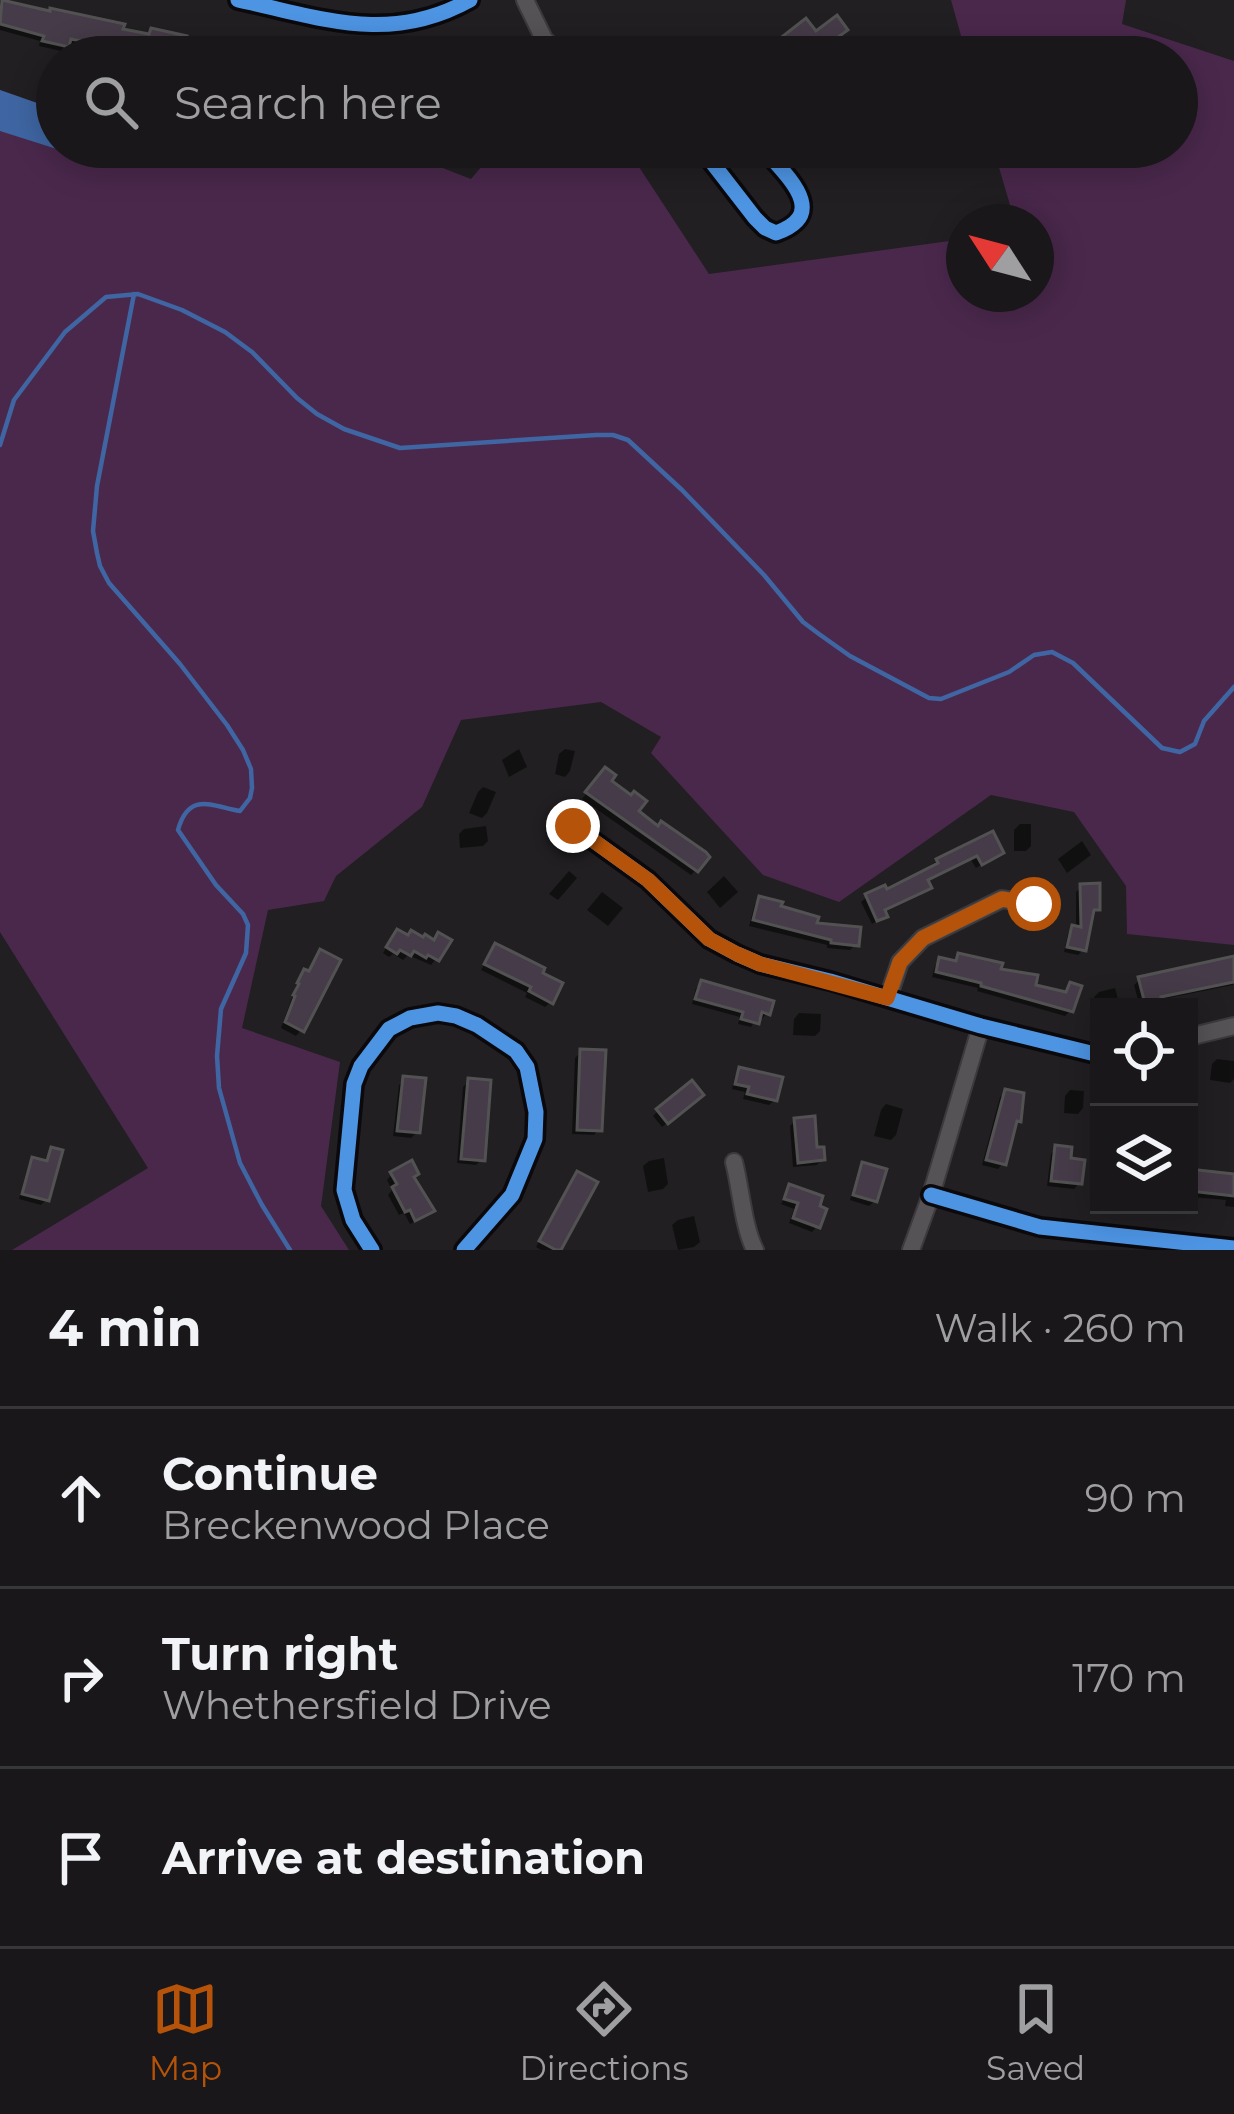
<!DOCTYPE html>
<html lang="en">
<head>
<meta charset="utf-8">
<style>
  :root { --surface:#191719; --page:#222022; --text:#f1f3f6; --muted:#9f9fa2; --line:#373638; --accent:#b45309 }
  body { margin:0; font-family:Montserrat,sans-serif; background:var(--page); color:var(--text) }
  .controls { position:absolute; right:36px; bottom:36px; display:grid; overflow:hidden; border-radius:0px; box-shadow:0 6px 30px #0003 }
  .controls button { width:108px; height:108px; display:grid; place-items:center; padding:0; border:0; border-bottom:3px solid var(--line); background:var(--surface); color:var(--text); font:60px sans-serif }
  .compass { position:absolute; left:946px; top:204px; width:108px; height:108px; border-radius:50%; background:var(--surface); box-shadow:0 6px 30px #0003; rotate:306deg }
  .stop { position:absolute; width:36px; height:36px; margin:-27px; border:9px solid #b45309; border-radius:50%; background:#fff }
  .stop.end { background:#b45309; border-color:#fff; box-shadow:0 3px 12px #0008 }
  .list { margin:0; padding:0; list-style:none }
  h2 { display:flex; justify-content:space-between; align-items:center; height:156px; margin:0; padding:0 48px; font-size:51px }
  h2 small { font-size:39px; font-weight:400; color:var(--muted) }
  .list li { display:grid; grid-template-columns:78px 1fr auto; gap:36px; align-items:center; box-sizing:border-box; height:180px; padding:0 48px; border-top:3px solid var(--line) }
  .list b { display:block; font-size:45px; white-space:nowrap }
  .list p { margin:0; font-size:39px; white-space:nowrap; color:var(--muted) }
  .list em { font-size:39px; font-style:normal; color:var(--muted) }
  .icon { flex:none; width:66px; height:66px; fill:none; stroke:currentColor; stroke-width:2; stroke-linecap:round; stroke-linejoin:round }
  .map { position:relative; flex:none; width:1234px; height:1250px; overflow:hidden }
  .search { position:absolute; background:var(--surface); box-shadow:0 6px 30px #0003; left:36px; right:36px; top:36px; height:132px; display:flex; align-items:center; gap:30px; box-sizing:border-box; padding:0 42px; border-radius:66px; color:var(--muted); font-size:45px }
  .sheet { height:696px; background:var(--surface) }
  nav { display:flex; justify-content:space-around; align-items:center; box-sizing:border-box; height:168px; border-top:3px solid var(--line); background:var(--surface); font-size:33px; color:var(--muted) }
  nav a { display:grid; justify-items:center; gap:6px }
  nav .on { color:var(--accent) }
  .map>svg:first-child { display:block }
</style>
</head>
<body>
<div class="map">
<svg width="1234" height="1250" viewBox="0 0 1234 1250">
  <rect width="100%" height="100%" fill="#211f21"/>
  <polygon fill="#4a284c" points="951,0 1126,0 1122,24 1234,61 1234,945 1127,934 1126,886 1074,812 991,795 839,902 763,875 651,753 661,737 601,702 461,720 422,807 336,876 324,901 268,910 242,1028 340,1062 321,1206 349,1250 12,1250 148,1168 0,932 0,90 57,110 57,147 224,147 277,161 322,157 331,147 389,147 471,179 498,147 626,147 709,274 964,239 964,294 1036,294 1036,222 1015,222 993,147 1177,147 1177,57 967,57"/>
  <polygon fill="#3f66a3" points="0,90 57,110 57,147 111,147 110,160 104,164 0,131"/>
  <g fill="#0007">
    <polygon points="0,1 146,37 152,31 179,57 116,57 67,43 61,51 39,46 40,41 0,30"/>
    <polygon points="492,39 498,50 490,57 461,57"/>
    <polygon points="214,44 284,57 207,57 209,49"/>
    <polygon points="777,147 820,147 793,168"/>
    <polygon points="519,749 527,767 509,777 502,760"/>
    <polygon points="565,749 575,751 570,771 565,777 555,774 559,754"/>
    <polygon points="600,776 696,870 691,875 582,799"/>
    <polygon points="483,787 496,792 487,813 482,818 469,813 478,792"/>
    <polygon points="1020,824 1031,824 1031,846 1026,851 1014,851 1014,830"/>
    <polygon points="486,826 488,841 483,846 460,848 459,834 464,829"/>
    <polygon points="1082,841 1091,855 1067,873 1058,859"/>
    <polygon points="1000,852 976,868 971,860 926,882 929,888 923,893 882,912 884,916 872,924 861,902 867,897 885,893 937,861"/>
    <polygon points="569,871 577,878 558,900 549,894"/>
    <polygon points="724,876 738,892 720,908 707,892"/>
    <polygon points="1081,887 1097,909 1092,914 1083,950 1078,955 1064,952 1068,934 1076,929 1076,892"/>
    <polygon points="602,892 623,908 608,926 587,910"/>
    <polygon points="760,899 813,926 856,944 850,950 827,948 827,945 749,926 755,904"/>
    <polygon points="392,938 422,940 436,959 431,965 408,955 403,960 393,954 389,957 383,953"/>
    <polygon points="496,946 551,1002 545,1007 525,997 527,993 481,970"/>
    <polygon points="321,953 301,1030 296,1036 281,1028 299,978 304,972 307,974"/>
    <polygon points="959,956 1032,987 1064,995 1071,986 1071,1010 1065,1016 977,991 978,988 932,977 935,966 940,961 952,963"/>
    <polygon points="1234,964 1233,985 1158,1000 1153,1005 1140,1007 1134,985 1140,980"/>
    <polygon points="702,983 767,1013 762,1019 757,1017 751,1027 738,1024 740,1017 692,1004 696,988"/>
    <polygon points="1115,988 1120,1007 1099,1007 1099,1019 1094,997 1099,992"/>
    <polygon points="799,1013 821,1014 820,1031 815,1036 793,1035 794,1019"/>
    <polygon points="581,1052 599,1129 594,1135 572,1134 575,1058"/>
    <polygon points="1217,1059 1234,1061 1234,1079 1230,1083 1210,1080 1212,1064"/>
    <polygon points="740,1070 775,1100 769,1105 743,1099 745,1092 732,1089 735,1076"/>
    <polygon points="405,1079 417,1132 411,1138 393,1136 399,1085"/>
    <polygon points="469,1081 482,1159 476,1165 457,1163 463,1087"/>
    <polygon points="1070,1090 1084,1091 1083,1108 1078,1114 1064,1113 1065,1096"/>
    <polygon points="1005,1092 1018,1121 1012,1127 1003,1163 998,1169 982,1165 1000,1097"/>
    <polygon points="695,1100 662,1127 653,1116 658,1111"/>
    <polygon points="886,1104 903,1109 896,1135 891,1140 874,1136 881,1110"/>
    <polygon points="795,1121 822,1159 817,1165 793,1167 790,1126"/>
    <polygon points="1056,1148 1068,1161 1079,1183 1074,1189 1047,1186 1051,1154"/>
    <polygon points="52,1150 46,1200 41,1205 19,1199 28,1166 33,1160 44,1163"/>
    <polygon points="664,1158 668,1184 663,1189 648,1192 643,1166 649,1161"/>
    <polygon points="863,1166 875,1201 869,1206 850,1200 858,1171"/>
    <polygon points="1189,1173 1234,1177 1234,1207 1225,1206 1226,1200 1192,1197 1189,1199"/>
    <polygon points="392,1174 411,1178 432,1210 426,1216 410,1224 404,1213 399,1215 388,1195 392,1190 387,1180"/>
    <polygon points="572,1180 557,1250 541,1250 536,1247"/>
    <polygon points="790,1188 817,1226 812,1232 789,1223 794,1209 781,1204"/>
    <polygon points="694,1216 700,1242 694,1247 678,1250 672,1225 678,1220"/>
  </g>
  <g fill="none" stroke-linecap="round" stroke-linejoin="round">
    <g stroke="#3f66a3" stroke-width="4.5">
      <path d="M134,294L97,486L93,531L97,553L100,566L109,583L180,664L227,725L243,750L251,769L252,788L250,798L240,811C214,807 189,790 178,830L216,885L243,914L248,925L246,953L221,1009L217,1056L219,1088L240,1163L262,1205L290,1250"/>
      <polyline points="0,445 14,400 65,332 106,297 138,294 182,310 225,332 252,352 297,398 317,414 344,429 400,448 596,435 613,435 628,440 682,490 764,575 803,622 819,634 850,656 929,698 941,699 1009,672 1034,655 1052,652 1073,663 1162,748 1180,752 1195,744 1204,721 1234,687"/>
    </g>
  </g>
  <g fill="#463b48" stroke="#535253" stroke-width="3">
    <polygon points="2,0 50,11 50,8 125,24 123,29 149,34 151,28 187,36 182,57 156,57 130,51 129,54 98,48 99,45 71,39 69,47 42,41 44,36 0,24"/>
    <polygon points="837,15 848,30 827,45 829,47 816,57 756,57 806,18 816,31"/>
    <polygon points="605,767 616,775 612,781 631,795 634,791 647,801 639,811 658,826 661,821 706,852 710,857 698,872 585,792"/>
    <polygon points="993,831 1004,853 982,865 977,856 928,880 932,888 885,910 888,917 877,921 865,894 885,885 887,889 938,863 936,859"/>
    <polygon points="1100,883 1100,910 1094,910 1086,951 1067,947 1072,925 1081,927 1080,884"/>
    <polygon points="759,896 783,902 781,906 819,917 817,923 861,927 859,946 831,943 831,940 753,920"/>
    <polygon points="397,929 408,935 411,930 423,937 425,934 434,940 438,932 452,940 439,961 428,955 426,958 414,951 411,956 400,950 397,954 386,947"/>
    <polygon points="495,943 545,968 543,973 563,983 553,1004 529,991 531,987 484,964"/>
    <polygon points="320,949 341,960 304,1032 285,1022 295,996 293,995 299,984 297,983 304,969 309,971"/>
    <polygon points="958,953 1003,963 1001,969 1038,975 1036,985 1066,992 1070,982 1082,986 1073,1012 981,986 981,983 936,972 939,957 956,961"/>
    <polygon points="1234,956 1234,982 1161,997 1162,1000 1145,1004 1138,977"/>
    <polygon points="701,980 774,1001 770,1015 762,1012 759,1024 741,1019 743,1012 695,999"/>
    <polygon points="580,1049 606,1050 602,1131 577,1130"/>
    <polygon points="739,1067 783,1077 777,1101 747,1094 749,1087 735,1084"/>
    <polygon points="403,1076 426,1078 420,1133 397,1131"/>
    <polygon points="468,1078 491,1080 485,1161 461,1159"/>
    <polygon points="692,1080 704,1095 668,1124 656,1109"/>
    <polygon points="1005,1089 1024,1093 1021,1122 1017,1121 1006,1165 986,1160"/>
    <polygon points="815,1116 817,1147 824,1147 825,1160 798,1163 794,1118"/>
    <polygon points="1055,1145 1072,1147 1071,1158 1085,1160 1082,1184 1051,1181"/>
    <polygon points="51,1147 63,1150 49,1201 22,1194 32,1157 47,1161"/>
    <polygon points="412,1160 419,1174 414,1177 435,1211 415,1221 410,1210 405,1212 392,1187 397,1184 390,1172"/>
    <polygon points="862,1162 887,1169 877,1202 853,1195"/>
    <polygon points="1189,1169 1234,1174 1234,1196 1189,1191"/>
    <polygon points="577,1171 598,1182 561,1250 556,1250 539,1241"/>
    <polygon points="789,1184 823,1196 820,1206 827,1209 820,1228 793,1218 798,1203 784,1199"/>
  </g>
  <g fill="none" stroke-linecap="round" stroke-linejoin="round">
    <defs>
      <g id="street">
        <path d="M238,0C322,18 389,45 470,0"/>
        <polyline points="525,0 544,39 562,57"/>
        <path d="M700,147L755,218L765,228L776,233C832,213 784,174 762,147"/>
        <polyline points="573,826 648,880 709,939 737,954 760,964 830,981 981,1026 1099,1055"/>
        <polyline points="888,998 900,962 923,938 1002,899 1033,904"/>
        <polyline points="1189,1037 1234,1026"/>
        <path d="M734,1162C741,1189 743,1226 755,1250"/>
        <polyline points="931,1195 1040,1227 1234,1248"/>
        <polyline points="372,1250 353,1220 344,1190 354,1084 361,1066 389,1029 410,1018 438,1013 456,1016 477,1025 516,1051 527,1067 536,1112 535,1139 512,1195 464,1250"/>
        <polyline points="911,1250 931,1195 981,1026"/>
      </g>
    </defs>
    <use href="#street" stroke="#3c3a3c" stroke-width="20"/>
    <use href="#street" stroke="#555355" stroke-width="16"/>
    <defs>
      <g id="cycleway">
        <path d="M238,0C322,18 389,45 470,0"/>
        <path d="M700,147L755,218L765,228L776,233C832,213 784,174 762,147"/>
        <polyline points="573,826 648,880 709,939 737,954 760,964 830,981 981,1026 1099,1055"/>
        <polyline points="931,1195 1040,1227 1234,1248"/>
        <polyline points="372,1250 353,1220 344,1190 354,1084 361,1066 389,1029 410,1018 438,1013 456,1016 477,1025 516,1051 527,1067 536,1112 535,1139 512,1195 464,1250"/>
      </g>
    </defs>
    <use href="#cycleway" stroke="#0b090b" stroke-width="22"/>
    <use href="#cycleway" stroke="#4d94e3" stroke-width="15"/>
  </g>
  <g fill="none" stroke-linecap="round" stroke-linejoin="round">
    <polyline stroke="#b45309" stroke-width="15" points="573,826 648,880 709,939 737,954 760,964 887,998 900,962 923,938 1002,899 1034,904"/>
  </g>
</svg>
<div class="controls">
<button><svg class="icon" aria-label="locate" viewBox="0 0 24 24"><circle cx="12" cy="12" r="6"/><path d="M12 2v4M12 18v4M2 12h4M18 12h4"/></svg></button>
<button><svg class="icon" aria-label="layers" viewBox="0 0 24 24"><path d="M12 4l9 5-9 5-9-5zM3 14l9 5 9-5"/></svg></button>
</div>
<svg class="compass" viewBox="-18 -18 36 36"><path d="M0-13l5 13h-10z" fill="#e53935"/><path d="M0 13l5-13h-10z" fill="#9f9fa2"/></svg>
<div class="stop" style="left:1034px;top:904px"></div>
<div class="stop end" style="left:573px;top:826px"></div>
<div class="search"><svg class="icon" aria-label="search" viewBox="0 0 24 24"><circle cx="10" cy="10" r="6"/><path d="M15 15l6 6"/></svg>Search here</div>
</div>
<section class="sheet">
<h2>4 min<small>Walk · 260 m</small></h2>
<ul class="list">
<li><svg class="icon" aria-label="ahead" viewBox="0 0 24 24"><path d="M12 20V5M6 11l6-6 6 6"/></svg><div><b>Continue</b><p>Breckenwood Place</p></div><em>90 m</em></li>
<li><svg class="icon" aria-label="right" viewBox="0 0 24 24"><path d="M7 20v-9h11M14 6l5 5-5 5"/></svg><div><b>Turn right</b><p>Whethersfield Drive</p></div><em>170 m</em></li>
<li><svg class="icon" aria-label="arrive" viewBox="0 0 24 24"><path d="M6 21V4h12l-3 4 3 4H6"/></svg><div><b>Arrive at destination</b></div></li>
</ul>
</section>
<nav>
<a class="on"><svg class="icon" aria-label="map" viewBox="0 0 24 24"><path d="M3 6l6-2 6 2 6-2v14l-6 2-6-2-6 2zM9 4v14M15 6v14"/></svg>Map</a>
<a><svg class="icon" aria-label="directions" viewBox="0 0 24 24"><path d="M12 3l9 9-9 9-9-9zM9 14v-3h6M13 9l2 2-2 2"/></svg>Directions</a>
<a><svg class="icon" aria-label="saved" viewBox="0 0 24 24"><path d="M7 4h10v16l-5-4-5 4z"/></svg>Saved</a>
</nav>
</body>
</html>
